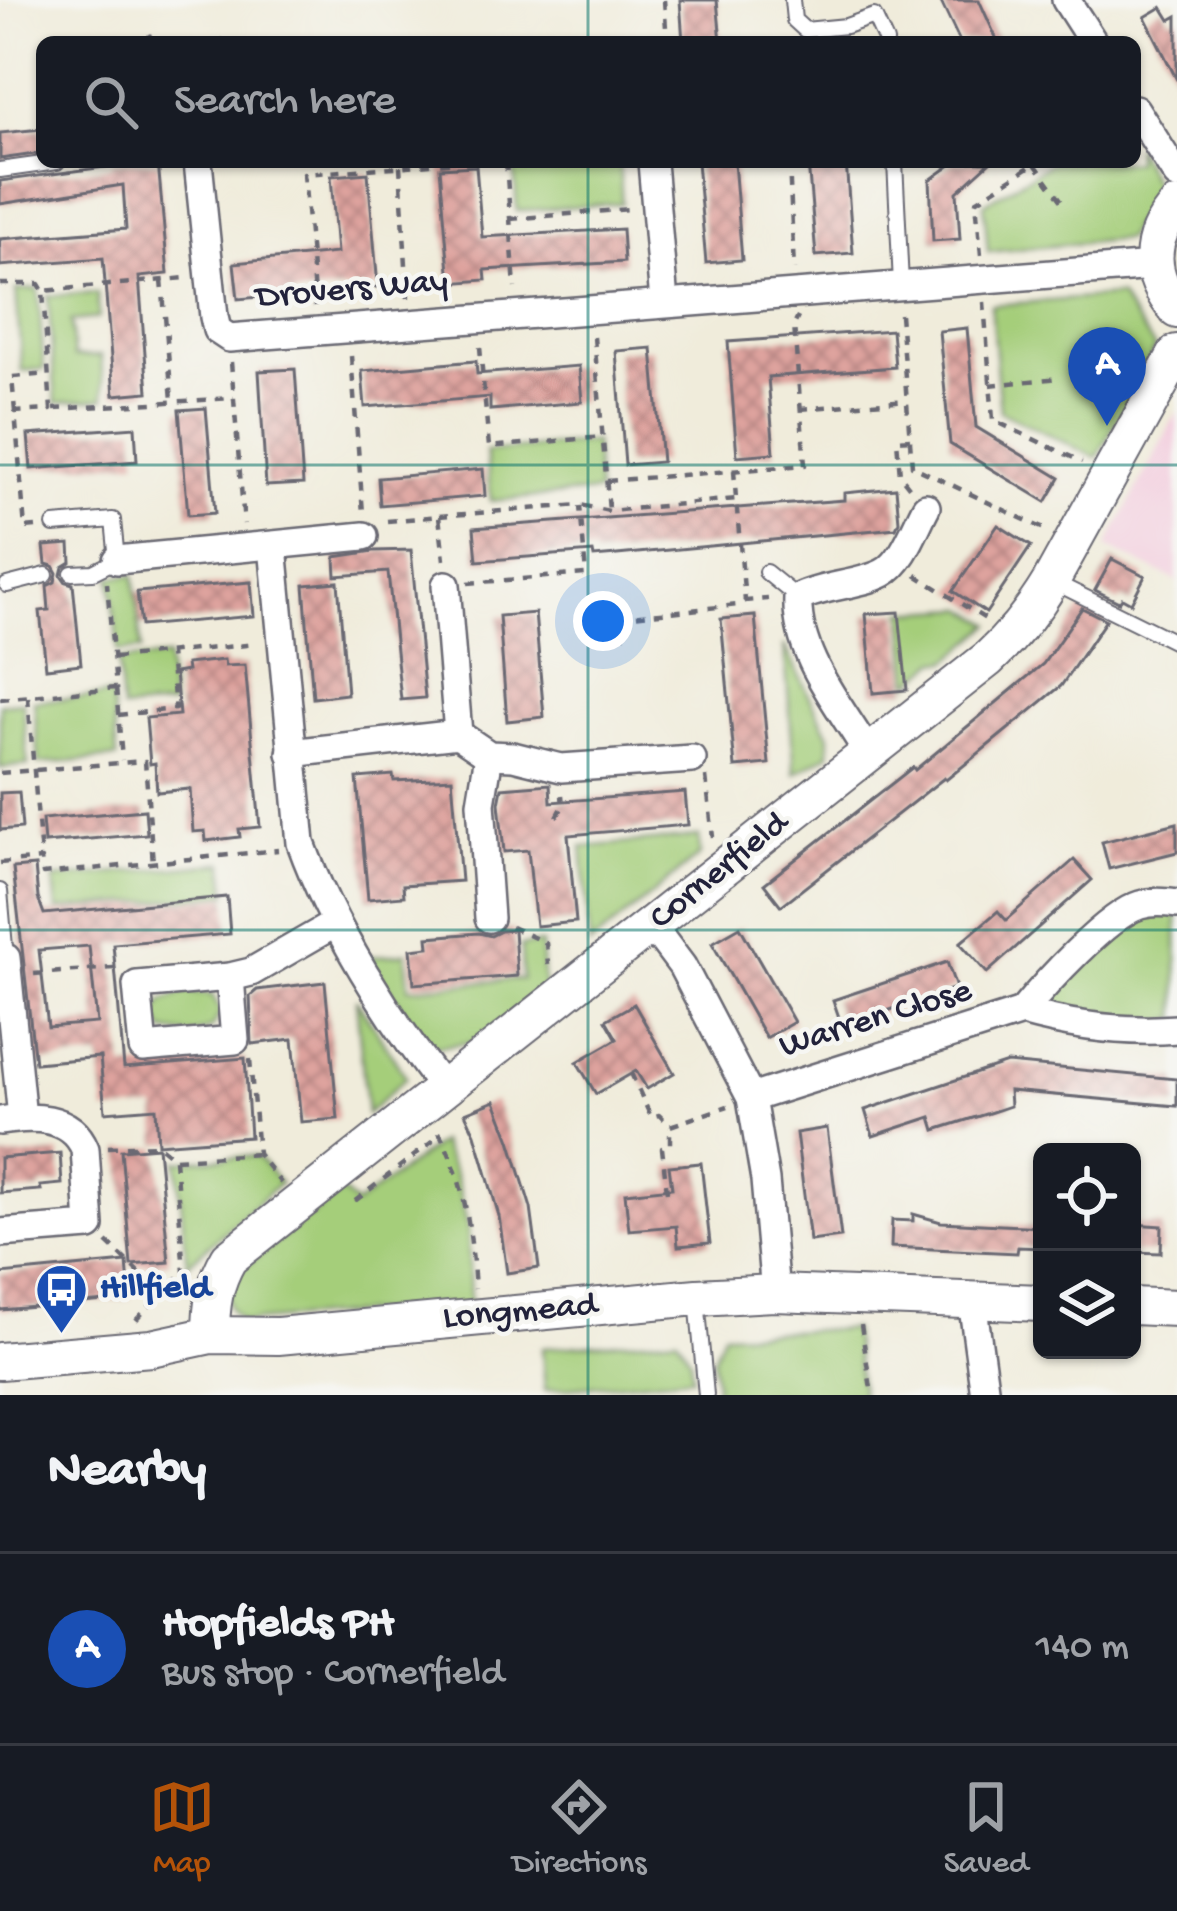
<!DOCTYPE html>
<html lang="en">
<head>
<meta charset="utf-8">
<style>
  :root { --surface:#171b24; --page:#242831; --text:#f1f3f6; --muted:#9ea1a6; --line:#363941; --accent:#b45309 }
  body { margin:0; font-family:"Gochi Hand",sans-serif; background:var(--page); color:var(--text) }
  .controls { position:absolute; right:36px; bottom:36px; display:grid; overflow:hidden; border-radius:18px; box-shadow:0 3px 9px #0004 }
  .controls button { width:108px; height:108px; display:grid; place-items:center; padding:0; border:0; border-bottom:3px solid var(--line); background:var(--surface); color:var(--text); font:60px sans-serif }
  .you { position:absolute; left:603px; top:621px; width:42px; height:42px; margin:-30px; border:9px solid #fff; border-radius:50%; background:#1a73e8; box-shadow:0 0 0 18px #1a73e833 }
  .badge { display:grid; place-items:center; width:78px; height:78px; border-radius:50%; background:var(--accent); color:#fff; font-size:39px; font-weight:700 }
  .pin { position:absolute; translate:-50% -99px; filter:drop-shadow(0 3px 6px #0008) }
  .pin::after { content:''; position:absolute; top:63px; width:42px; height:36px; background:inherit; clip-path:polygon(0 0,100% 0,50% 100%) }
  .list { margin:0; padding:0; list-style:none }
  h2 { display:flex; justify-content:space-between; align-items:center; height:156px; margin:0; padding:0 48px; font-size:51px }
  h2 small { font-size:39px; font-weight:400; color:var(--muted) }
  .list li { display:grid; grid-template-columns:78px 1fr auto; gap:36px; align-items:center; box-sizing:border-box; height:192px; padding:0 48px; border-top:3px solid var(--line) }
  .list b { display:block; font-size:45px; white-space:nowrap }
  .list p { margin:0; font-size:39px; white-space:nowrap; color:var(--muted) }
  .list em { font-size:39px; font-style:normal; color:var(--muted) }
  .icon { flex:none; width:66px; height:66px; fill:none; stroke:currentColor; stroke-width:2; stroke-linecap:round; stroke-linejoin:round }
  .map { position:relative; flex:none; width:1177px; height:1395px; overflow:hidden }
  .search { position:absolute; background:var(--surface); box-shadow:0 3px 9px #0004; left:36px; right:36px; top:36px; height:132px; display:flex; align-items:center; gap:30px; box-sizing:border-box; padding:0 42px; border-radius:18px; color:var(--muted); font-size:45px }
  .sheet { height:348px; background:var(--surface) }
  nav { display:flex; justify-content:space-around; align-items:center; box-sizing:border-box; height:168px; border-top:3px solid var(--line); background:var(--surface); font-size:33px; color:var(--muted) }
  nav a { display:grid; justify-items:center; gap:6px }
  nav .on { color:var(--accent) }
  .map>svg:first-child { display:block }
</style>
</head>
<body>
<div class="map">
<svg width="1177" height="1395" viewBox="0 0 1177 1395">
  <defs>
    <pattern id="building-cross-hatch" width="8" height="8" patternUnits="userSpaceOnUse" patternTransform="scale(3)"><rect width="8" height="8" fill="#dea39e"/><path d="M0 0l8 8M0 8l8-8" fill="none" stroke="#b48482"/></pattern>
  </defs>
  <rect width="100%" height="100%" fill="#f6f6f2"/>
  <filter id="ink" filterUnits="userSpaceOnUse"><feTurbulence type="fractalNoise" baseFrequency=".00833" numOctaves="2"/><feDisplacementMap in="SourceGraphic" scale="24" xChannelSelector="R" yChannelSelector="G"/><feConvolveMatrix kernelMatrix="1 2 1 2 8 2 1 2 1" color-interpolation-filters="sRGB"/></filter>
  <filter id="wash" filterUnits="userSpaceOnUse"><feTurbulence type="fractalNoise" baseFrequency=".004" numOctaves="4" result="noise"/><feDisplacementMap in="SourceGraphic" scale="48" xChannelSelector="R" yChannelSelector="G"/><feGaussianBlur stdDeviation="2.7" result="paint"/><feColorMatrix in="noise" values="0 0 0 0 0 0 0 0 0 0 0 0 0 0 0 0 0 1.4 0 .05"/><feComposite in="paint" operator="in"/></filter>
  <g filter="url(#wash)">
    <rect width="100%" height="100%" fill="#f0ecdb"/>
    <polygon fill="#f3cfdf" points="1177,412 1177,581 1107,547"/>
    <g fill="#a5ce7a" stroke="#64785a" stroke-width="3">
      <polygon points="1135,146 1156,187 1125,239 988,252 984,204 1052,162 1135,162"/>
      <polygon points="578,162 619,162 622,203 517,211 514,167"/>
      <polygon points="38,289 44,369 22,371 16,290"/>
      <polygon points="97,293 99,318 71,321 74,357 101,356 104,399 56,403 48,296"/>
      <polygon points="1119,296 1155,348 1097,458 1000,411 991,305"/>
      <polygon points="594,442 598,492 491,501 486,452"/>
      <polygon points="134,575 141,650 118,652 111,577"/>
      <polygon points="966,608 992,624 948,661 937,661 910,684 904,612"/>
      <polygon points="784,645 829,735 829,754 795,773"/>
      <polygon points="167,657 171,706 122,710 118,661"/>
      <polygon points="112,695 117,758 39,764 34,701"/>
      <polygon points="23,702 28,765 0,768 0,704"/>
      <polygon points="699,837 700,855 590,945 582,847"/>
      <polygon points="224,863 227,894 57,910 54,879"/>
      <polygon points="1177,913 1177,1018 1161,1022 1059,1009 1056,996 1060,985 1131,917"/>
      <polygon points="541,944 544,991 482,1041 430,1048 367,957 406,953 409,988 522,979 521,946"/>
      <polygon points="186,992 212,995 221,1011 212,1028 190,1035 164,1031 155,1016 163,1001"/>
      <polygon points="356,999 406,1077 367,1114"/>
      <path d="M440,1142L455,1175L468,1227L470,1305L244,1322C223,1307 227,1301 230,1278L342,1191L356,1205Z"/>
      <polygon points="250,1156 258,1157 280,1183 187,1265 177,1161"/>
      <polygon points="852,1329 862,1395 716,1395 713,1358 723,1333"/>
      <polygon points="677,1337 690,1358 692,1377 545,1390 542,1348"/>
    </g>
    <g id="blocks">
      <g fill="url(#building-cross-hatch)" fill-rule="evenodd">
        <polygon points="680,0 717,0 721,42 683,42"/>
        <polygon points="940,0 979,0 998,42 960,42"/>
        <polygon points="1162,7 1170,20 1177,16 1177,80 1145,17"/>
        <polygon points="42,129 42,153 0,159 0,133"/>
        <polygon points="113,162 158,162 168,274 139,277 148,392 114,395 103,258 0,266 0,239 126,229 123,185 0,204 0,181 113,166"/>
        <polygon points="697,162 734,162 742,260 706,263"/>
        <polygon points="808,162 846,162 853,253 816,256"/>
        <polygon points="955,162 990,162 957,192 960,239 933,241 930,180"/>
        <polygon points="476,166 482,237 622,229 624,262 485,270 486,280 450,283 440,168"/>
        <polygon points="368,173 378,287 238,299 234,263 337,253 331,176"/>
        <polygon points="967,328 976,427 1060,478 1046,502 950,444 939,331"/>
        <polygon points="892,330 895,367 768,377 774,453 737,456 728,342"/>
        <polygon points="652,348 662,462 625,465 616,351"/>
        <polygon points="476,361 477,374 579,366 582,402 490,410 490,397 365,407 362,371"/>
        <polygon points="295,369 303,484 266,486 259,371"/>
        <polygon points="206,408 215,513 188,515 179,410"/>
        <polygon points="135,427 137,461 31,469 28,435"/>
        <polygon points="483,469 485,496 380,505 378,478"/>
        <polygon points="896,488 899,521 896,528 617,555 594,557 593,552 477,561 474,528 844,500 844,493"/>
        <polygon points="998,525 1031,546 986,613 953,591"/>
        <polygon points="70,544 71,562 63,567 61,575 66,582 73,584 81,664 46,668 40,611 49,610 47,586 55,582 57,573 53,566 46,564 44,546"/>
        <polygon points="411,550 425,698 401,700 388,572 336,576 335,557 374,551"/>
        <polygon points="1112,559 1145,576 1131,603 1122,598 1119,602 1095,590"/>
        <polygon points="251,582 254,616 141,626 137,592"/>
        <polygon points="338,582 347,694 313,698 304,585"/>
        <polygon points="1082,608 1106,620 1061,686 946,780 944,778 781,906 764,884 913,767 915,770 1043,664"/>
        <polygon points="899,612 907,690 873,693 866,614"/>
        <polygon points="535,613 544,717 507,721 499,616"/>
        <polygon points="755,616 769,764 735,767 721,619"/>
        <polygon points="224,660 225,666 245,665 260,827 239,829 240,837 206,841 205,831 193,832 190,789 157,792 155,763 150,764 146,718 179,715 175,673 187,671 186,664"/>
        <polygon points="393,775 394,781 452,778 461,881 403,885 404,896 368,899 357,778"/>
        <polygon points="550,784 551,802 685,792 688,825 568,835 576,922 536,926 528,850 504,852 499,803 502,788"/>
        <polygon points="19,792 22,828 0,830 0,793"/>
        <polygon points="145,810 147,834 44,843 42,819"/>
        <polygon points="1177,823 1177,852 1109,869 1102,842"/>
        <polygon points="1074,860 1092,880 987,973 960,943 998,911 1006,920"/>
        <path d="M35,866L38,898L44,914L227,897L230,934L113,944L124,1068L245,1058L250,1137L158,1144L156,1108L105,1112L100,1057L35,1063L13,868ZM89,946L97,1023L48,1027L39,950Z"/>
        <polygon points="740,927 794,1022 766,1038 712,943"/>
        <polygon points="514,930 517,976 414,984 411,949 429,947 428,937 479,933 491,936 501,931"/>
        <polygon points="947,962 956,988 842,1026 833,1000"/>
        <polygon points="325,982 338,1119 301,1122 293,1039 252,1044 250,996 257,990"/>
        <polygon points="634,1004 674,1073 647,1089 636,1071 596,1094 577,1062 617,1039 606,1020"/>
        <polygon points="1007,1063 1177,1079 1177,1106 1009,1091 1010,1106 992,1112 935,1130 931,1117 873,1136 865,1110"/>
        <polygon points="495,1101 510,1140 531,1208 539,1268 507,1273 499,1216 475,1134 465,1113"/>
        <polygon points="827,1128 841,1237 810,1241 796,1133"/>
        <polygon points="158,1147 169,1262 131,1265 121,1150"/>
        <polygon points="60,1153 62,1184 40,1186 41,1190 0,1193 0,1158"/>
        <polygon points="701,1163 710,1243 678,1246 676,1226 629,1230 625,1193 672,1188 669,1166"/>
        <polygon points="913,1214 941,1222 1042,1227 1042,1248 1018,1247 1017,1253 891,1247 892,1220 913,1221"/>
        <polygon points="1132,1224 1162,1226 1161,1253 1132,1252"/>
        <polygon points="127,1262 130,1299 0,1310 0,1274"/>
      </g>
    </g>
  </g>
  <g filter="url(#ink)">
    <use href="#blocks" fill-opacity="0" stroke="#6a6973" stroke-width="3"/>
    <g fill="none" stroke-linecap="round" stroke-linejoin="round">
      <defs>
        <g id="lane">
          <polyline points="792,0 794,20 805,30 846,26 874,16 886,42"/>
          <polyline points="895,162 901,284"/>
          <polyline points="0,170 57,162"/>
          <polyline points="54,525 113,520 117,560 93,572 72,573"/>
          <polyline points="766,572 798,598"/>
          <polyline points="1056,583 1177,643"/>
          <polyline points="7,585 46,575"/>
          <polyline points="0,891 6,958"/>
          <polyline points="697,1299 706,1395"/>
        </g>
        <g id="street">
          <polyline points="1066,0 1093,42"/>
          <polyline points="1135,109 1177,175"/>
          <polyline points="198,162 214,317 217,330 229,338 1154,266"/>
          <polyline points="652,162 664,302"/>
          <path d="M273,546L301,843C331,926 389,1019 444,1089"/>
          <polyline points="117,560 364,536"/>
          <polyline points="446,585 458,734"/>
          <polyline points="291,753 458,734 489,755 513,756 561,768 692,759"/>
          <path d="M868,753C841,707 795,654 798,598C824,585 860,585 883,573C904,562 915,527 926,507"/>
          <polyline points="489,755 481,803 489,918"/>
          <polyline points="652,926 682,966 751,1098 765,1180 775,1293"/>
          <polyline points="6,958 22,1118"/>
          <polygon points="230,977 235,1040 143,1048 137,985"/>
          <polyline points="230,977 251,972 336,923"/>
          <path d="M1022,1012C1045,984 1107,915 1140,905C1153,901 1164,902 1177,904"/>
          <path d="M751,1098L1022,1012C1072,1026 1125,1033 1177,1029"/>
          <path d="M0,1121C31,1116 71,1114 85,1149L90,1226L0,1233"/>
          <polyline points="972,1300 985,1395"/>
        </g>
        <g id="secondary">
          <path d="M1177,206C1146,240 1148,276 1177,310"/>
          <polyline points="1132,1306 1177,1308"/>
          <path d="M211,1335C211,1305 214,1284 229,1258L988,659C1014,635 1033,611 1051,581L1177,353"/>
          <polyline points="0,1361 151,1348 211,1335 278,1336 697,1297 775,1293 1042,1303"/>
        </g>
      </defs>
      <use href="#lane" stroke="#6a6973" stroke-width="18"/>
      <use href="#street" stroke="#6a6973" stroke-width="32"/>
      <use href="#secondary" stroke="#6a6973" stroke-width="40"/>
      <g stroke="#6a6973" stroke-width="4.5" stroke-dasharray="9 9" stroke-linecap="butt">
        <polyline points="664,0 667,42"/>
        <polyline points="149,34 152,42"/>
        <polyline points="223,42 224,38"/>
        <polyline points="506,162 515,288"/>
        <polyline points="789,162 794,270"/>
        <polyline points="1035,164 1064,204"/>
        <polyline points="400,166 408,298"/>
        <polyline points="510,219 630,209"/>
        <polyline points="981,255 976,201 1037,162"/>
        <polyline points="162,280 172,400"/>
        <polyline points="0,284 39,284 43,291"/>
        <polyline points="984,302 993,420 1082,462"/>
        <polyline points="315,307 304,174 458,162"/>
        <polyline points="900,314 912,466 1046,530"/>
        <polyline points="594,337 609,511"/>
        <polyline points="480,347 489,447 603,437"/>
        <polyline points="351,356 363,513"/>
        <polyline points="231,362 244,524"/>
        <polyline points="990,385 1059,378"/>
        <polyline points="54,409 234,398"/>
        <polyline points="800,409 907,400"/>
        <polyline points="15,412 12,377 48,374"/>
        <polyline points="910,439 897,440 900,475 911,489"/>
        <polyline points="734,470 736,499"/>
        <polyline points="607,481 805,465 794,325 798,317"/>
        <polyline points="439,516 580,505 609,511 736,499 745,601"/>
        <polyline points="387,521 439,516 444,560"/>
        <polyline points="36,527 25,528 15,412 51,410 43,291 186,278"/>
        <polyline points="916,575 987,620"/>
        <polyline points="468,583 586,574 580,506"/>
        <polyline points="623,638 622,617 738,605 745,601 768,599"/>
        <polyline points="114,658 257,644"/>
        <polyline points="116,688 122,760"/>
        <polyline points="28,697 41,858"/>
        <polyline points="0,699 116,688 107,583"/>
        <polyline points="118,715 175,709 170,653"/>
        <polyline points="0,773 145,761 153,863"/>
        <polyline points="706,777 713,837"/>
        <polyline points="557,817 563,806 562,795"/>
        <polyline points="0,863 41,859 43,874 278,850"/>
        <polyline points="511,927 546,943 548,965"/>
        <polyline points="34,974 114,968 118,971"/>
        <polyline points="250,1059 258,1154 281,1183"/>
        <polyline points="631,1073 651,1117 659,1115 670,1126"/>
        <path d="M439,1132C466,1184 471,1231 475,1289"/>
        <polyline points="108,1147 158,1145 175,1159 184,1272 191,1273"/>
        <polyline points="175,1159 258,1154"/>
        <polyline points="667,1192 662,1148 670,1144 670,1126 728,1106"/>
        <polyline points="355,1201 441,1135"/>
        <polyline points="107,1242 161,1294 184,1272"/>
        <polyline points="136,1320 161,1294"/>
        <polyline points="861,1325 872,1395"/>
      </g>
      <use href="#lane" stroke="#fff" stroke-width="14"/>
      <use href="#street" stroke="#fff" stroke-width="27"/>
      <use href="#secondary" stroke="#fff" stroke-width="36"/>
    </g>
  </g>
  <path fill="none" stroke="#0f766e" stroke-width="3" stroke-opacity="0.55" d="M588,0V42M588,162V1395M0,465H1177M0,930H1177"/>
  <defs>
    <symbol id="bus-pin" viewBox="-11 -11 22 30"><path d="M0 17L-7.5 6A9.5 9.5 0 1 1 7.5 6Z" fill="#1a4fb4" stroke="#f6f6f2"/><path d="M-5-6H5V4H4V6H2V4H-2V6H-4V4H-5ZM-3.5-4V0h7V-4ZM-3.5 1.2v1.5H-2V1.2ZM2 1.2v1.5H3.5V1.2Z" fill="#fff"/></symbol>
  </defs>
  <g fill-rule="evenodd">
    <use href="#bus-pin" x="32" y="1260" width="59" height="81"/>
  </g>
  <g text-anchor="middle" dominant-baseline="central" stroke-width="9" stroke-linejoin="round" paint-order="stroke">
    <g font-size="36" fill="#22223b" stroke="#f6f6f2">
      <text transform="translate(352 291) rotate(-5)">Drovers Way</text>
      <text transform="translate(720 872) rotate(-39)">Cornerfield</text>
      <text transform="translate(876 1020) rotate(-17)">Warren Close</text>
      <text transform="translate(520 1313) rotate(-5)">Longmead</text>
    </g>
    <g font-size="36" font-weight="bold" fill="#164399" stroke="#f6f6f2" text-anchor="start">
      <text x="100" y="1289">Hillfield</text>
    </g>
  </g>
</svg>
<div class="controls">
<button><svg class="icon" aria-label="locate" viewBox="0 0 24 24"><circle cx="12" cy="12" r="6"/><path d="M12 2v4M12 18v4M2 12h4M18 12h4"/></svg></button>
<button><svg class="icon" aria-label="layers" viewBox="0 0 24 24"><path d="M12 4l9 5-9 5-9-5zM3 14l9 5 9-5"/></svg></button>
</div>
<div class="you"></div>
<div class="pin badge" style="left:1107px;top:426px;background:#1a4fb4">A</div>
<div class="search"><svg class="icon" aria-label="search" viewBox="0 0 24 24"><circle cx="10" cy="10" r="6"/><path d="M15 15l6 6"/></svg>Search here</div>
</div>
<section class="sheet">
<h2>Nearby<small></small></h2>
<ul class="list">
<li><span class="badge" style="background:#1a4fb4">A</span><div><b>Hopfields PH</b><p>Bus stop · Cornerfield</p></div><em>140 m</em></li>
</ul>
</section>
<nav>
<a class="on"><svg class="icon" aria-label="map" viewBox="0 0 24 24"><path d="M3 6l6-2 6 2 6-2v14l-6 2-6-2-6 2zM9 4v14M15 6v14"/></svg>Map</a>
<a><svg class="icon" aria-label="directions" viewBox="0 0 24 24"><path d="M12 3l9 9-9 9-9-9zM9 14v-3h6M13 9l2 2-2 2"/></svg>Directions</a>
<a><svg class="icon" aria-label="saved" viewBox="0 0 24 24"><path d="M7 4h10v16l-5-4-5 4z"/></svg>Saved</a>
</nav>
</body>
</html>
